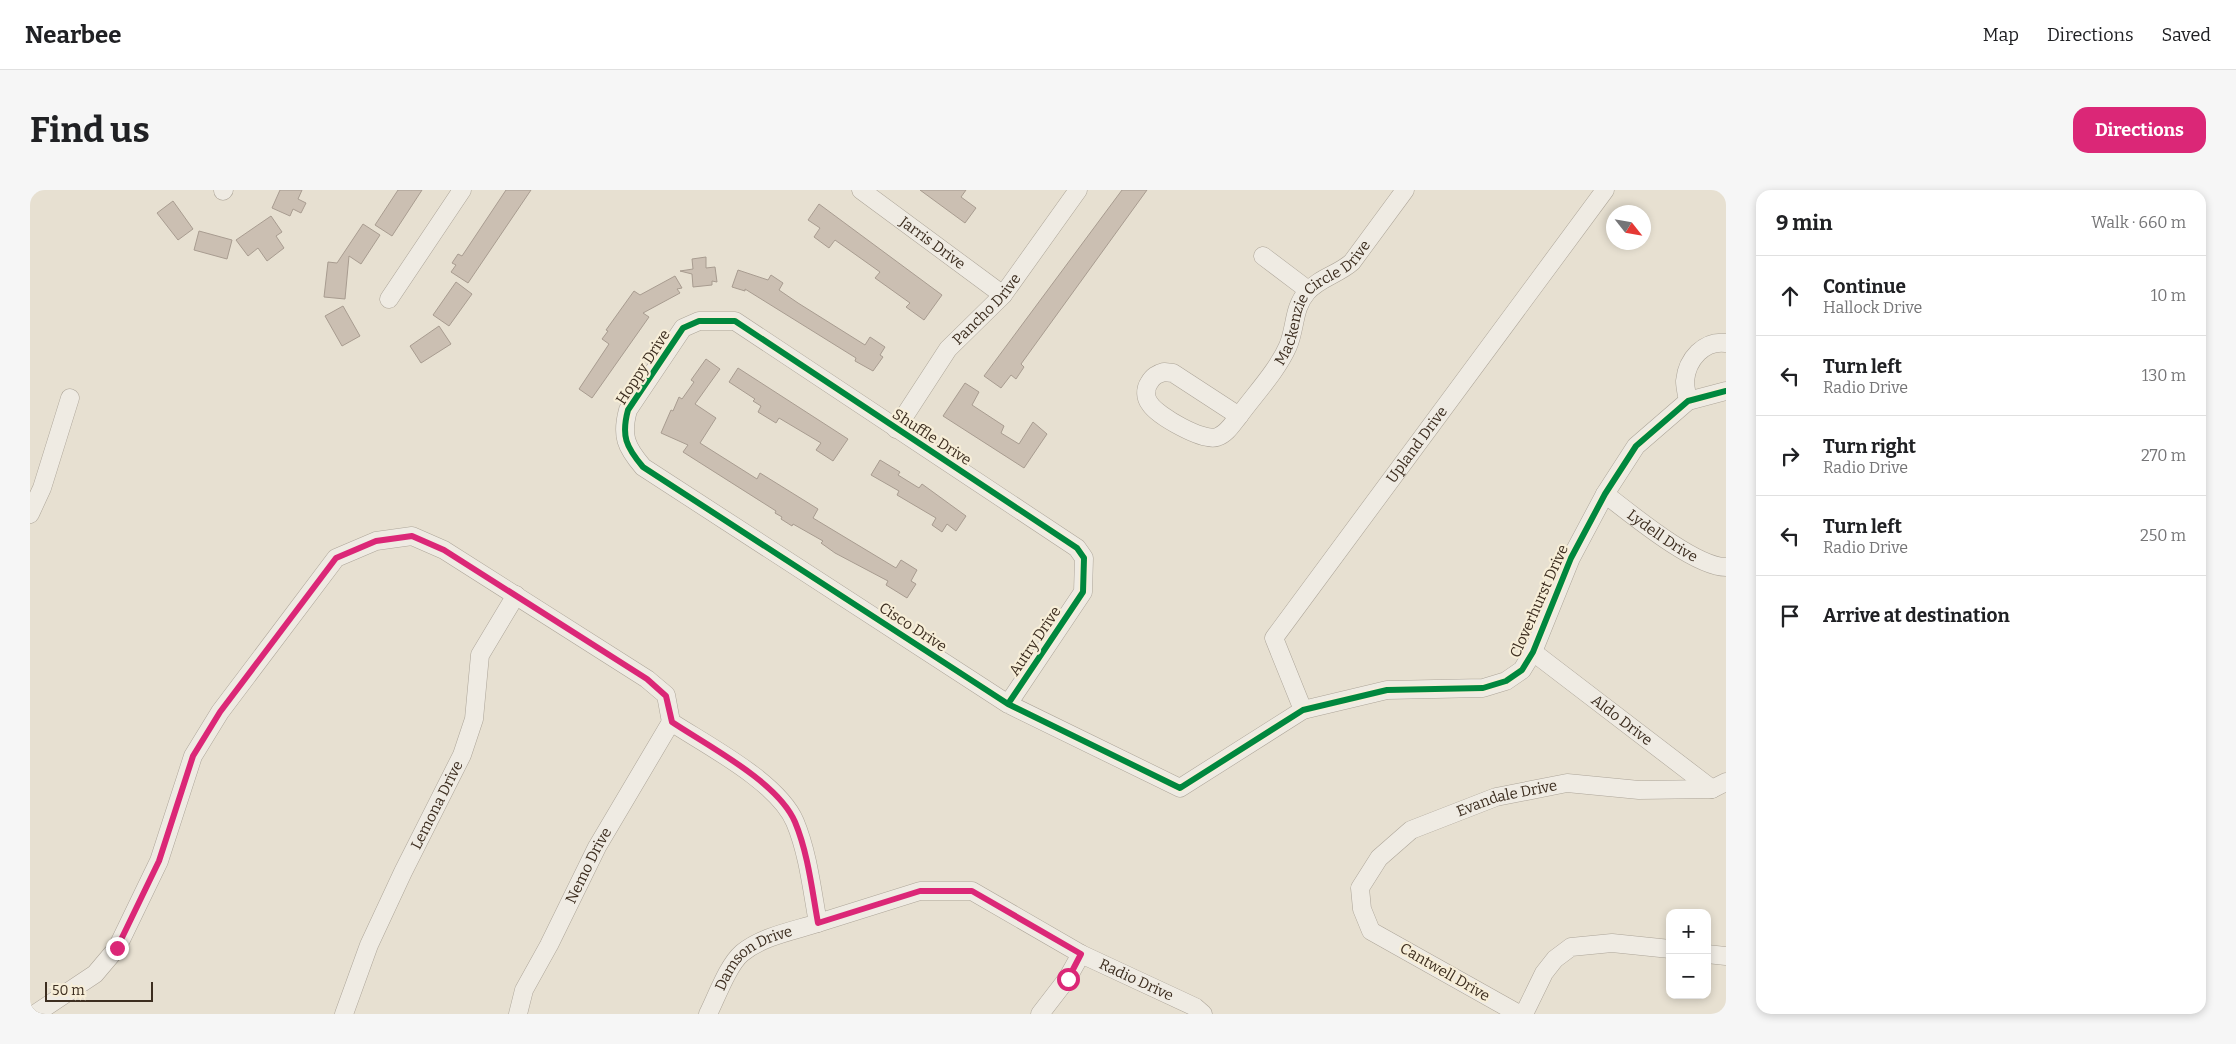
<!DOCTYPE html>
<html lang="en">
<head>
<meta charset="utf-8">
<style>
  :root { --surface:#fff; --page:#f6f6f6; --text:#202124; --muted:#757577; --line:#e0e0e0; --accent:#db2777 }
  body { margin:0; font-family:Bitter,serif; background:var(--page); color:var(--text) }
  .controls { position:absolute; right:15px; bottom:15px; display:grid; overflow:hidden; border-radius:10px; box-shadow:0 2px 8px #0003 }
  .controls button { width:45px; height:45px; display:grid; place-items:center; padding:0; border:0; border-bottom:1px solid var(--line); background:var(--surface); color:var(--text); font:25px sans-serif }
  .compass { position:absolute; left:1576px; top:15px; width:45px; height:45px; border-radius:50%; background:var(--surface); box-shadow:0 2px 8px #0003; rotate:121deg }
  .scale { position:absolute; left:15px; bottom:12px; width:108px; box-sizing:border-box; padding-left:5px; border:2px solid #3d2e20; border-top:0; font-size:14px; line-height:18px; white-space:nowrap; color:#3d2e20; -webkit-text-stroke:4px #f7eed8; paint-order:stroke }
  .stop { position:absolute; width:15px; height:15px; margin:-11px; border:4px solid #db2777; border-radius:50%; background:#fff }
  .stop.end { background:#db2777; border-color:#fff; box-shadow:0 1px 5px #0008 }
  .list { margin:0; padding:0; list-style:none }
  h2 { display:flex; justify-content:space-between; align-items:center; height:65px; margin:0; padding:0 20px; font-size:21px }
  h2 small { font-size:16px; font-weight:400; color:var(--muted) }
  .list li { display:grid; grid-template-columns:32px 1fr auto; gap:15px; align-items:center; box-sizing:border-box; height:80px; padding:0 20px; border-top:1px solid var(--line) }
  .list b { display:block; font-size:19px; white-space:nowrap }
  .list p { margin:0; font-size:16px; white-space:nowrap; color:var(--muted) }
  .list em { font-size:16px; font-style:normal; color:var(--muted) }
  .icon { flex:none; width:28px; height:28px; fill:none; stroke:currentColor; stroke-width:2; stroke-linecap:round; stroke-linejoin:round }
  .map { position:relative; flex:none; width:1696px; height:824px; overflow:hidden; border-radius:15px }
  header { display:flex; align-items:center; gap:30px; box-sizing:border-box; height:70px; padding:0 25px; background:var(--surface); border-bottom:1px solid var(--line) }
  header strong { font-size:24px }
  nav { display:flex; gap:28px; margin-inline-start:auto; font-size:18px }
  .intro { display:flex; align-items:center; justify-content:space-between; box-sizing:border-box; height:120px; padding:0 30px }
  h1 { margin:0; font-size:35px }
  .button { padding:12px 22px; border-radius:15px; background:var(--accent); color:#fff; font-size:18px; font-weight:700 }
  main { display:flex; gap:30px; padding:0 30px }
  aside { flex:1; background:var(--surface); border-radius:15px; box-shadow:0 2px 8px #0003 }
  .map>svg:first-child { display:block }
</style>
</head>
<body>
<header>
<strong>Nearbee</strong>
<nav><a>Map</a><a>Directions</a><a>Saved</a></nav>
</header>
<div class="intro"><h1>Find us</h1><a class="button">Directions</a></div>
<main>
<div class="map">
<svg width="1696" height="824" viewBox="0 0 1696 824">
  <rect width="100%" height="100%" fill="#e7e0d1"/>
  <g fill="#cbbfb2" stroke="#a89c90">
    <polygon points="250,0 272,0 268,9 276,13 271,23 263,19 260,26 242,18"/>
    <polygon points="368,0 392,0 362,46 345,35"/>
    <polygon points="476,0 501,0 438,93 421,82 426,75 422,73 428,64 432,66"/>
    <polygon points="890,0 936,0 931,7 946,18 935,33"/>
    <polygon points="1092,0 1117,0 991,174 994,177 986,189 981,185 971,198 954,186"/>
    <polygon points="143,11 163,39 148,50 127,23"/>
    <polygon points="789,14 912,105 894,130 876,117 880,113 845,88 850,82 805,50 799,58 784,47 790,38 778,30"/>
    <polygon points="241,26 252,42 246,46 254,58 237,71 228,58 218,66 206,50"/>
    <polygon points="333,34 350,45 331,74 319,66 315,109 294,107 298,72 307,73"/>
    <polygon points="169,41 202,50 197,69 164,60"/>
    <polygon points="676,67 676,78 685,77 687,92 682,91 682,95 663,97 662,84 650,81 663,79 662,69"/>
    <polygon points="708,80 738,90 741,85 753,93 749,100 768,113 835,155 840,147 855,157 850,165 853,167 843,181 825,171 826,168 715,99 715,101 702,97"/>
    <polygon points="645,86 652,98 647,99 650,103 613,123 619,127 562,208 549,199 579,154 572,149 578,141 576,140 604,101 610,105"/>
    <polygon points="426,92 442,104 419,136 403,125"/>
    <polygon points="313,116 330,146 312,156 295,126"/>
    <polygon points="409,136 421,154 391,173 380,156"/>
    <polygon points="676,169 690,179 665,214 686,228 670,253 727,289 730,283 788,319 783,328 866,378 871,370 887,380 881,391 886,394 877,408 856,395 858,391 805,363 791,353 793,351 763,334 762,336 751,329 752,327 745,323 746,321 653,262 658,255 631,243 641,220 643,221 649,207 652,209 664,192 661,190"/>
    <polygon points="708,178 818,249 803,271 786,260 791,253 749,228 746,233 728,222 731,216 723,211 725,209 699,192"/>
    <polygon points="935,193 949,202 942,215 974,236 971,243 989,254 1003,232 1017,244 994,278 913,226"/>
    <polygon points="850,270 870,282 868,285 889,298 892,294 936,326 926,341 917,334 912,342 902,335 906,328 867,305 869,301 841,285"/>
  </g>
  <g fill="none" stroke-linecap="round" stroke-linejoin="round">
    <defs>
      <g id="street">
        <path id="s1" d="M831,0L973,105"/>
        <polyline points="193,1 194,0"/>
        <polyline points="1233,66 1278,100"/>
        <polyline points="359,109 432,0"/>
        <path d="M1134,182L1143,183L1209,226C1203,233 1197,244 1187,247C1173,252 1128,226 1120,214C1115,208 1115,199 1119,193C1123,186 1127,184 1134,182Z"/>
        <path d="M1658,211C1657,205 1655,197 1655,191C1657,169 1674,150 1696,153"/>
        <path id="s2" d="M1209,226C1225,204 1247,181 1258,156C1266,137 1263,118 1277,102C1289,88 1309,84 1322,72L1375,0"/>
        <path id="s3" d="M866,239L918,159L973,105L1048,0"/>
        <path id="s4" d="M1575,304C1601,324 1665,377 1696,377"/>
        <polyline points="0,324 12,298 40,208"/>
        <path id="s5" d="M1503,462L1682,599"/>
        <path d="M978,514L1053,402L1054,368L1047,358L705,131H669L653,138L598,220C591,246 596,257 613,277L978,514L1150,598L1273,520L1357,500L1453,498L1476,491L1492,480L1503,462L1541,368L1575,304L1606,256L1658,211L1696,201"/>
        <path id="s6" d="M1273,520L1244,448L1575,0"/>
        <polyline points="1677,764 1696,766"/>
        <path id="s7" d="M5,824L65,784L87,758L129,671L163,566L190,522L306,368L346,351L382,346L414,360L617,489L636,505L641,532C678,556 748,592 765,632C778,663 782,700 788,733L890,701H942L1051,764L1165,817L1173,824"/>
        <path id="s8" d="M314,824L339,755L373,682L432,565L444,529L450,465L486,405"/>
        <path id="s9" d="M488,824L494,800L519,755L567,657L641,532"/>
        <path id="s10" d="M678,824C687,806 698,775 712,763C733,746 763,741 788,733"/>
        <polyline points="1010,824 1037,789 1051,764"/>
        <path id="s11" d="M1489,824L1341,741L1332,719L1330,698L1349,668L1381,640L1466,607L1537,593L1609,600L1682,599L1696,592"/>
        <polyline points="1494,824 1514,783 1525,769 1541,757 1582,753 1640,759"/>
      </g>
    </defs>
    <use href="#street" stroke="#ada599" stroke-width="19"/>
    <use href="#street" stroke="#efebe3" stroke-width="18"/>
    <defs>
      <path id="cycleway" d="M978,514L1053,402L1054,368L1047,358L705,131H669L653,138L598,220C591,246 596,257 613,277L978,514L1150,598L1273,520L1357,500L1453,498L1476,491L1492,480L1503,462L1541,368L1575,304L1606,256L1658,211L1696,201"/>
    </defs>
    <use href="#cycleway" stroke="#f7eed8" stroke-width="9"/>
    <use href="#cycleway" stroke="#00873e" stroke-width="6"/>
  </g>
  <g fill="none" stroke-linecap="round" stroke-linejoin="round">
    <path stroke="#db2777" stroke-width="6" d="M87,758L129,671L163,566L190,522L306,368L346,351L382,346L414,360L617,489L636,506L642,532C678,556 748,592 765,632C778,663 782,700 788,733L890,701H942L1051,764L1038,789"/>
  </g>
  <g text-anchor="middle" dominant-baseline="central" stroke-width="4.5" stroke-linejoin="round" paint-order="stroke">
    <g font-size="15" fill="#3d2e20" stroke="#f7eed8">
      <text stroke="none"><textPath href="#s1" startOffset="89">Jarris Drive</textPath></text>
      <text stroke="none"><textPath href="#s2" startOffset="144">Mackenzie Circle Drive</textPath></text>
      <text stroke="none"><textPath href="#s3" startOffset="151">Pancho Drive</textPath></text>
      <text transform="translate(613 177) rotate(-57)">Hoppy Drive</text>
      <text transform="translate(902 247) rotate(33)">Shuffle Drive</text>
      <text stroke="none"><textPath href="#s6" startOffset="318">Upland Drive</textPath></text>
      <text stroke="none"><textPath href="#s4" startOffset="71">Lydell Drive</textPath></text>
      <text transform="translate(1509 411) rotate(-66)">Cloverhurst Drive</text>
      <text transform="translate(883 437) rotate(33)">Cisco Drive</text>
      <text transform="translate(1005 451) rotate(-56)">Autry Drive</text>
      <text stroke="none"><textPath href="#s5" startOffset="112">Aldo Drive</textPath></text>
      <text stroke="none"><textPath href="#s11" startOffset="394">Evandale Drive</textPath></text>
      <text stroke="none"><textPath href="#s8" startOffset="229">Lemona Drive</textPath></text>
      <text stroke="none"><textPath href="#s9" startOffset="165">Nemo Drive</textPath></text>
      <text stroke="none"><textPath href="#s10" startOffset="76">Damson Drive</textPath></text>
      <text transform="translate(1415 782) rotate(30)">Cantwell Drive</text>
      <text stroke="none"><textPath href="#s7" startOffset="1576">Radio Drive</textPath></text>
    </g>
  </g>
</svg>
<div class="controls">
<button>+</button>
<button>−</button>
</div>
<svg class="compass" viewBox="-18 -18 36 36"><path d="M0-13l5 13h-10z" fill="#e53935"/><path d="M0 13l5-13h-10z" fill="#757577"/></svg>
<div class="scale">50 m</div>
<div class="stop" style="left:1038px;top:789px"></div>
<div class="stop end" style="left:87px;top:758px"></div>
</div>
<aside>
<h2>9 min<small>Walk · 660 m</small></h2>
<ul class="list">
<li><svg class="icon" aria-label="ahead" viewBox="0 0 24 24"><path d="M12 20V5M6 11l6-6 6 6"/></svg><div><b>Continue</b><p>Hallock Drive</p></div><em>10 m</em></li>
<li><svg class="icon" aria-label="left" viewBox="0 0 24 24"><path d="M17 20v-9H6M10 6l-5 5 5 5"/></svg><div><b>Turn left</b><p>Radio Drive</p></div><em>130 m</em></li>
<li><svg class="icon" aria-label="right" viewBox="0 0 24 24"><path d="M7 20v-9h11M14 6l5 5-5 5"/></svg><div><b>Turn right</b><p>Radio Drive</p></div><em>270 m</em></li>
<li><svg class="icon" aria-label="left" viewBox="0 0 24 24"><path d="M17 20v-9H6M10 6l-5 5 5 5"/></svg><div><b>Turn left</b><p>Radio Drive</p></div><em>250 m</em></li>
<li><svg class="icon" aria-label="arrive" viewBox="0 0 24 24"><path d="M6 21V4h12l-3 4 3 4H6"/></svg><div><b>Arrive at destination</b></div></li>
</ul>
</aside>
</main>
</body>
</html>
